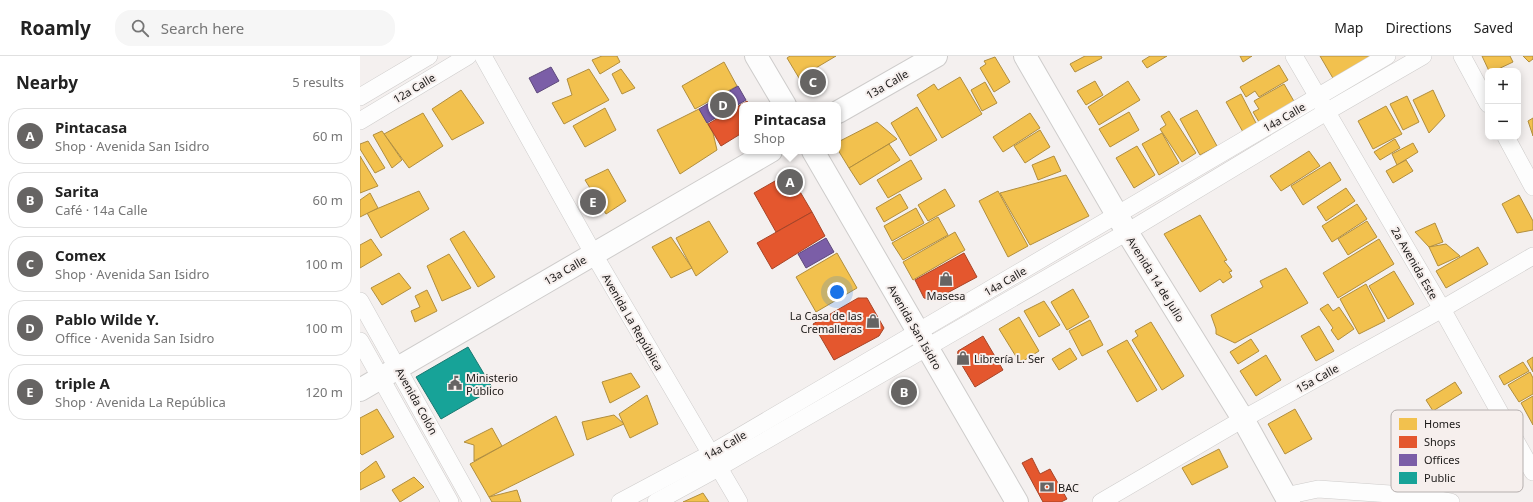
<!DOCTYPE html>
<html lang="en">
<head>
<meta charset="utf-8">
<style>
  :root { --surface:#fff; --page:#f6f6f6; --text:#222; --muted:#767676; --line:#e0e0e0; --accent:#666463 }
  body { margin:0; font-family:"Noto Sans",sans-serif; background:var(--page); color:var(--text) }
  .controls { position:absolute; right:12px; top:12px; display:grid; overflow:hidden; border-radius:8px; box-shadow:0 2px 10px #0003 }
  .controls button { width:36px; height:36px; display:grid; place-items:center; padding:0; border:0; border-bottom:1px solid var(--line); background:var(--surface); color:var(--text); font:20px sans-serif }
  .you { position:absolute; left:477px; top:236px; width:14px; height:14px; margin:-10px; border:3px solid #fff; border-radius:50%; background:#1a73e8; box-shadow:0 0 0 6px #1a73e833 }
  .badge { display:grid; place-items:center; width:26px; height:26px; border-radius:50%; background:var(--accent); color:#fff; font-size:13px; font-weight:700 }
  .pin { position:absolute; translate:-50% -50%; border:2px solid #fff; box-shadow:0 1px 4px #0006 }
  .popup { position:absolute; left:379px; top:46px; width:102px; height:52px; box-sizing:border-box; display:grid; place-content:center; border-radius:8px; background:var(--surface); filter:drop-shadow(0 1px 3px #0005); font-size:13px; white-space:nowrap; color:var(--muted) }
  .popup b { font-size:15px; color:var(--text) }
  .popup::after { content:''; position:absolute; left:50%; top:100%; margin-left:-8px; border:8px solid transparent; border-top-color:var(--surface) }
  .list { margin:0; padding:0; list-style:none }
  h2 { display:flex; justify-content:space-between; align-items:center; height:52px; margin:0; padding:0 16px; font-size:17px }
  h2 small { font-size:13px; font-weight:400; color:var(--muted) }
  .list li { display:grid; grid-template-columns:26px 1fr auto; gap:12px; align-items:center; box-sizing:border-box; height:56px; margin:0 8px 8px; padding:0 8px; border:1px solid var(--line); border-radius:16px }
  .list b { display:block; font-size:15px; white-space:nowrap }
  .list p { margin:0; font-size:13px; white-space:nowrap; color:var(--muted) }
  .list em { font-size:13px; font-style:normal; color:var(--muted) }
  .icon { flex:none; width:22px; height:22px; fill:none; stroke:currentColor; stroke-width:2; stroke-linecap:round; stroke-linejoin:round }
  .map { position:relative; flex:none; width:1173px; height:446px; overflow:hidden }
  header { display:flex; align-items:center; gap:24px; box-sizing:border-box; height:56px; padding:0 20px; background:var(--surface); border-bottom:1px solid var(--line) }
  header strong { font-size:19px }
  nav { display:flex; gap:22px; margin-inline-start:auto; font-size:14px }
  .search { width:280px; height:36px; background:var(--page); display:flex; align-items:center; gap:10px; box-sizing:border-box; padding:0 14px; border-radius:16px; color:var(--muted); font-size:15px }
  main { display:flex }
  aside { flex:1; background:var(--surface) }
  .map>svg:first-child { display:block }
</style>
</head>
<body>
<header>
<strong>Roamly</strong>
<div class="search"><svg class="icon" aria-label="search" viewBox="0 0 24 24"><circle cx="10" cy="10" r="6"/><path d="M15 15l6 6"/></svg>Search here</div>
<nav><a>Map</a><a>Directions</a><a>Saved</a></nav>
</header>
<main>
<aside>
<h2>Nearby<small>5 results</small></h2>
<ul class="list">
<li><span class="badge">A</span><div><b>Pintacasa</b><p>Shop · Avenida San Isidro</p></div><em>60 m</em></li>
<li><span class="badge">B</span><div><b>Sarita</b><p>Café · 14a Calle</p></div><em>60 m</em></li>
<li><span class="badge">C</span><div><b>Comex</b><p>Shop · Avenida San Isidro</p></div><em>100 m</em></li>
<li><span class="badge">D</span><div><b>Pablo Wilde Y.</b><p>Office · Avenida San Isidro</p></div><em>100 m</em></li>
<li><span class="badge">E</span><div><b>triple A</b><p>Shop · Avenida La República</p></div><em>120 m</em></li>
</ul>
</aside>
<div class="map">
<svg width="1173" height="446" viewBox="0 0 1173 446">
  <rect width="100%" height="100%" fill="#f4f0ef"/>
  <g fill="#f2c14e" stroke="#b18e3e">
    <polygon points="242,0 257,0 260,6 240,18 232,4"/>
    <polygon points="430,0 476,0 439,22 427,2"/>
    <polygon points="725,0 741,0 742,2 715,16 710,8"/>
    <polygon points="790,0 807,0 787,12 782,5"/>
    <polygon points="880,0 892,0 883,6"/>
    <polygon points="960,0 1015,0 974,24"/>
    <polygon points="1122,0 1150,0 1153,6 1134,15 1129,15"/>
    <polygon points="1163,0 1173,0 1173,3 1169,6"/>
    <polygon points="635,1 650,26 634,36 620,12 626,8 624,5"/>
    <polygon points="364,6 377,30 335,53 322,30"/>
    <polygon points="919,9 928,24 899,41 895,35 886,41 880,31"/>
    <polygon points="229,13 249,44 204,68 192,47 212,39 207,23"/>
    <polygon points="261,13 275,32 262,38 252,18"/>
    <polygon points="600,21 622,58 582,82 557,39 574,28 578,34"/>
    <polygon points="735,25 743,39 726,49 717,35"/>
    <polygon points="768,25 780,44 739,69 728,51"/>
    <polygon points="625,26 637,47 622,55 611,34"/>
    <polygon points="924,28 935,47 899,66 893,56 899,53 894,45"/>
    <polygon points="101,34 124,67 92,84 72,53"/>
    <polygon points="1073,34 1085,60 1069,77 1053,44"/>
    <polygon points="881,38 897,69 883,76 866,46"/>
    <polygon points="1047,40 1059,66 1043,74 1030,48"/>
    <polygon points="1026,50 1042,78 1013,93 998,65"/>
    <polygon points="557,51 577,84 550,100 531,67"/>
    <polygon points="245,52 256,74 225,91 213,70"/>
    <polygon points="339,53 353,77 357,94 320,118 297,74"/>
    <polygon points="837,54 857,90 840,99 820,63"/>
    <polygon points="809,55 836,97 822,106 800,73 806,69 801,60"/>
    <polygon points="769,56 779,74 750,91 739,73"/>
    <polygon points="63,57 83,90 49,112 24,78"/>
    <polygon points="670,57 680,72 643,96 633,81"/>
    <polygon points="1173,62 1173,80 1168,65"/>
    <polygon points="517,66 537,83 489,112 478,94 478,86"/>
    <polygon points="680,74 690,91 665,107 654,90"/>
    <polygon points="22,75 42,104 32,112 13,79"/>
    <polygon points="802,77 819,107 799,119 782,88"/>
    <polygon points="1035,83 1040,92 1020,104 1014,96"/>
    <polygon points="8,85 25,112 15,117 0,93 0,88"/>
    <polygon points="1053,87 1058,96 1037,109 1032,98"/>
    <polygon points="529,88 540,104 500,129 489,112"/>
    <polygon points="777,90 795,119 774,132 756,102"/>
    <polygon points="949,95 960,110 921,135 910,120"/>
    <polygon points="0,100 18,130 0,137"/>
    <polygon points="694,100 701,115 678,124 672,109"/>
    <polygon points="551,104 562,123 528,142 517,124"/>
    <polygon points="1046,104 1053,115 1033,127 1026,115"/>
    <polygon points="970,106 981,124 943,149 931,130"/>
    <polygon points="248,113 266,145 246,158 225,124"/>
    <polygon points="706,119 729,160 670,189 640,137"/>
    <polygon points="986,132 995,145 966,165 957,151"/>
    <polygon points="585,133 595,150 568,165 558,149"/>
    <polygon points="59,135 69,153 21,182 7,157"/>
    <polygon points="638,135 668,190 648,201 619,145"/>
    <polygon points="10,137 18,152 0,161 0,144"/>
    <polygon points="540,138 548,152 524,166 516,152"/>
    <polygon points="1159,139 1173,165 1173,174 1157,177 1142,148"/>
    <polygon points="997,148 1007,163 972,186 962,170"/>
    <polygon points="556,152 564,167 532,185 524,170"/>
    <polygon points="840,159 867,204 864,205 872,215 869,216 872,221 863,227 860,223 840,236 804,178"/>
    <polygon points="578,161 588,179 543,204 532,187"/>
    <polygon points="349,165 368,196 336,220 316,182"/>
    <polygon points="1007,165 1017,181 988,199 978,183"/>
    <polygon points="1075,167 1083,186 1069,191 1055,176"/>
    <polygon points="104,175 135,221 118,231 90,183"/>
    <polygon points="595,176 605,194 553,224 543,206"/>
    <polygon points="311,181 332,212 311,222 292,191"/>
    <polygon points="11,183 22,199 0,212 0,189"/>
    <polygon points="1019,183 1034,208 978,242 963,217"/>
    <polygon points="1086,188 1100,200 1078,210 1069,191"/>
    <polygon points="1118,191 1128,208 1086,232 1076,215"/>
    <polygon points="477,197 497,232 456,256 436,221"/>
    <polygon points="89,198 111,232 82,245 67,210"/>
    <polygon points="926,212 948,247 875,287 856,278 856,273 851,259 903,231 900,225"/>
    <polygon points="1034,215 1054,248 1028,263 1009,230"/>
    <polygon points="39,217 51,232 22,249 11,232"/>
    <polygon points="1006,228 1025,265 999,278 980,243"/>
    <polygon points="713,233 729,261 707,274 691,246"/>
    <polygon points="67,234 77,255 55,266 51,255 60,251 55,240"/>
    <polygon points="684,245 700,269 679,281 664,255"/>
    <polygon points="968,248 973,255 979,251 994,273 978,284 971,274 973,272 960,253"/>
    <polygon points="659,261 679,295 660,307 639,273"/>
    <polygon points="730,264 743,289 722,300 709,275"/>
    <polygon points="791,266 824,320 802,334 772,284 778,280 775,275"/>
    <polygon points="959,270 974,295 956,305 941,280"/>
    <polygon points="891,283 899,295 878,308 870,296"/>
    <polygon points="767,284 797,334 777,346 747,295"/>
    <polygon points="710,292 717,303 699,314 692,303"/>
    <polygon points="906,299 921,324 896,340 880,315"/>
    <polygon points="1173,301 1173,316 1167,305"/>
    <polygon points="1163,306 1169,315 1144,329 1139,320"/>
    <polygon points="1170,316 1173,322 1173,338 1159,346 1148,329"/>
    <polygon points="271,317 280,331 250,347 242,326"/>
    <polygon points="1095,326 1102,337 1073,355 1066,344"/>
    <polygon points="287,339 298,368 270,382 259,358"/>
    <polygon points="1173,340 1173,369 1161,347"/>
    <polygon points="17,353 34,381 2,399 0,397 0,362"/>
    <polygon points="935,353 952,383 925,398 908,368"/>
    <polygon points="254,359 264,368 227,384 222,366"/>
    <polygon points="196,360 214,399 129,441 110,408"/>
    <polygon points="132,372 142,390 114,405 114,389 104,386"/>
    <polygon points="1123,372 1131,384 1115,394 1101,385 1102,381 1114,373 1119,374"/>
    <polygon points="859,393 868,411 832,429 822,412"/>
    <polygon points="1124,393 1133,407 1103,426 1093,412"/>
    <polygon points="16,405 25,421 0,434 0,417"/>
    <polygon points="54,421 64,431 40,446 32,434"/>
    <polygon points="157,434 161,446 132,446 129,441"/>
    <polygon points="343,437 349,446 323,446"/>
  </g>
  <g fill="#e4572e" stroke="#a74427">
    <polygon points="456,12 466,30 457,35 446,34 439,22"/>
    <polygon points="387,45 389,49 382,49 382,77 361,90 348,68"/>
    <polygon points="429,117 452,156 416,176 394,137"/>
    <polygon points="452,156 465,180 412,213 397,187"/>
    <polygon points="604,197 617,221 574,244 564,242 555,224"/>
    <polygon points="498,242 507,242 524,272 519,280 474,304 453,268"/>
    <polygon points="623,280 643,314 615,331 597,301 598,295"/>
    <polygon points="672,402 680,418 690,413 707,443 701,446 683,446 662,407"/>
  </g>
  <g fill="#7b5ea7" stroke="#5e497c">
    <polygon points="191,11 199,25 177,37 169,22"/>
    <polygon points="378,30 386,44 347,67 339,53"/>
    <polygon points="466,182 474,196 446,212 438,198"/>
  </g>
  <polygon fill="#17a398" stroke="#187971" points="108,291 133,333 81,363 56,321"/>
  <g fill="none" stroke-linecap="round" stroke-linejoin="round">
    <defs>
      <g id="street">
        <polyline points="123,0 233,197 379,446"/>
        <polyline points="934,0 1082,253 1173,416"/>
        <polyline points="1102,0 1128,48"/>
        <polyline points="0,41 69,0"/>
        <polyline points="0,65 108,0"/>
        <polyline points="1146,81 1173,131"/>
        <polyline points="0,245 112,446"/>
        <polyline points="0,285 90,446"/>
        <polyline points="925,440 958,433 1059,440 1091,446"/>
        <polyline points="260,446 350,398 1027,0"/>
        <polyline points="296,446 358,412 767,176 966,56 1063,0"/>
        <polyline points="741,446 883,363 1082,253 1173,200"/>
      </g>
      <g id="secondary">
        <polyline points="396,0 425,49"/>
        <polyline points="665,0 767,176 883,363 929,446"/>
        <polyline points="478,56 576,0"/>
        <polyline points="453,95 657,446"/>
        <polyline points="0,334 411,95"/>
      </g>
    </defs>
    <use href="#street" stroke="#cecccb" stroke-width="18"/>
    <use href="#secondary" stroke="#cecccb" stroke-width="24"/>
    <use href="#street" stroke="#fdfdfd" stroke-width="17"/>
    <use href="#secondary" stroke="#fdfdfd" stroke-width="22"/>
  </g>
  <defs>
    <symbol id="shop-bare" viewBox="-9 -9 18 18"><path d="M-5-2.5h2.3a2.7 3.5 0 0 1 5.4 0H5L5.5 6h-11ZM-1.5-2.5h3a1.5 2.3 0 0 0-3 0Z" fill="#666463" stroke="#f6efed" stroke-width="2.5" paint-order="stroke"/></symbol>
    <symbol id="civic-bare" viewBox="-9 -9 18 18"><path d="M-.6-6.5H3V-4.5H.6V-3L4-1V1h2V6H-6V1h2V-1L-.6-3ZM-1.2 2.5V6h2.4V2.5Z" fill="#666463" stroke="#f6efed" stroke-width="2.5" paint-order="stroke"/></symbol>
    <symbol id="bank-bare" viewBox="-9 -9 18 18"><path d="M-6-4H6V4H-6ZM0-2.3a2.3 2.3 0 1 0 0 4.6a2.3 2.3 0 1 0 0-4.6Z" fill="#666463" stroke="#f6efed" stroke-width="2.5" paint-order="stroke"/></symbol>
  </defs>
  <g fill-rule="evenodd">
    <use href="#shop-bare" x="576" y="213" width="20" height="20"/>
    <use href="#shop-bare" x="503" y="255" width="20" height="20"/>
    <use href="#shop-bare" x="593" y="292" width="20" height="20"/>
    <use href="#civic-bare" x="85" y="317" width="20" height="20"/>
    <use href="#bank-bare" x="677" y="421" width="20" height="20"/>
  </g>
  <g text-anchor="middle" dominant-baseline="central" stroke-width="4" stroke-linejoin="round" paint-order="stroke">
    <g font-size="11" fill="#1a1817" stroke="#f6efed">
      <text transform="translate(527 28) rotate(-30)">13a Calle</text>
      <text transform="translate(54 32) rotate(-31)">12a Calle</text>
      <text transform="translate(924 61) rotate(-30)">14a Calle</text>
      <text transform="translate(1055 207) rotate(60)">2a Avenida Este</text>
      <text transform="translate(205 214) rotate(-30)">13a Calle</text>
      <text transform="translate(796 223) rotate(58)">Avenida 14 de Julio</text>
      <text transform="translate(645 225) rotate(-30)">14a Calle</text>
      <text transform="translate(273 266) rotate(60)">Avenida La República</text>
      <text transform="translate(555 271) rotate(60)">Avenida San Isidro</text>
      <text transform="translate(957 322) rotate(-29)">15a Calle</text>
      <text transform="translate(57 345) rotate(61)">Avenida Colón</text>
      <text transform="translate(365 389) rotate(-30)">14a Calle</text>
    </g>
    <g font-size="11" fill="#1a1817" stroke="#f6efed" text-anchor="start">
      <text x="586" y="239" text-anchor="middle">Masesa</text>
      <text x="502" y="259" text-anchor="end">La Casa de las<tspan x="502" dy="13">Cremalleras</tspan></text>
      <text x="614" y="302">Librería L. Ser</text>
      <text x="106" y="321">Ministerio<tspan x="106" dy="13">Público</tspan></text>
      <text x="698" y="431">BAC</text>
    </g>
  </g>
  <rect x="1031" y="354" width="132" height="82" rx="6" fill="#f6efed" stroke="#b4aead" stroke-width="1"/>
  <rect x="1039" y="362" width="18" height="12" fill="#f2c14e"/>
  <rect x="1039" y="380" width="18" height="12" fill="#e4572e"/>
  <rect x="1039" y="398" width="18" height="12" fill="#7b5ea7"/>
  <rect x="1039" y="416" width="18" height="12" fill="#17a398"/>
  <g font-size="11" fill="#1a1817">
    <text x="1064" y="372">Homes</text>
    <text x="1064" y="390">Shops</text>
    <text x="1064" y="408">Offices</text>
    <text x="1064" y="426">Public</text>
  </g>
</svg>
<div class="controls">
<button>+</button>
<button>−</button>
</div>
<div class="you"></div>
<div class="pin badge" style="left:430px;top:126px">A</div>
<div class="popup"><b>Pintacasa</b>Shop</div>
<div class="pin badge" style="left:544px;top:336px">B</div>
<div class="pin badge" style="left:453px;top:26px">C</div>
<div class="pin badge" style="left:363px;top:49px">D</div>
<div class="pin badge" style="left:233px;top:146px">E</div>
</div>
</main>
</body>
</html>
